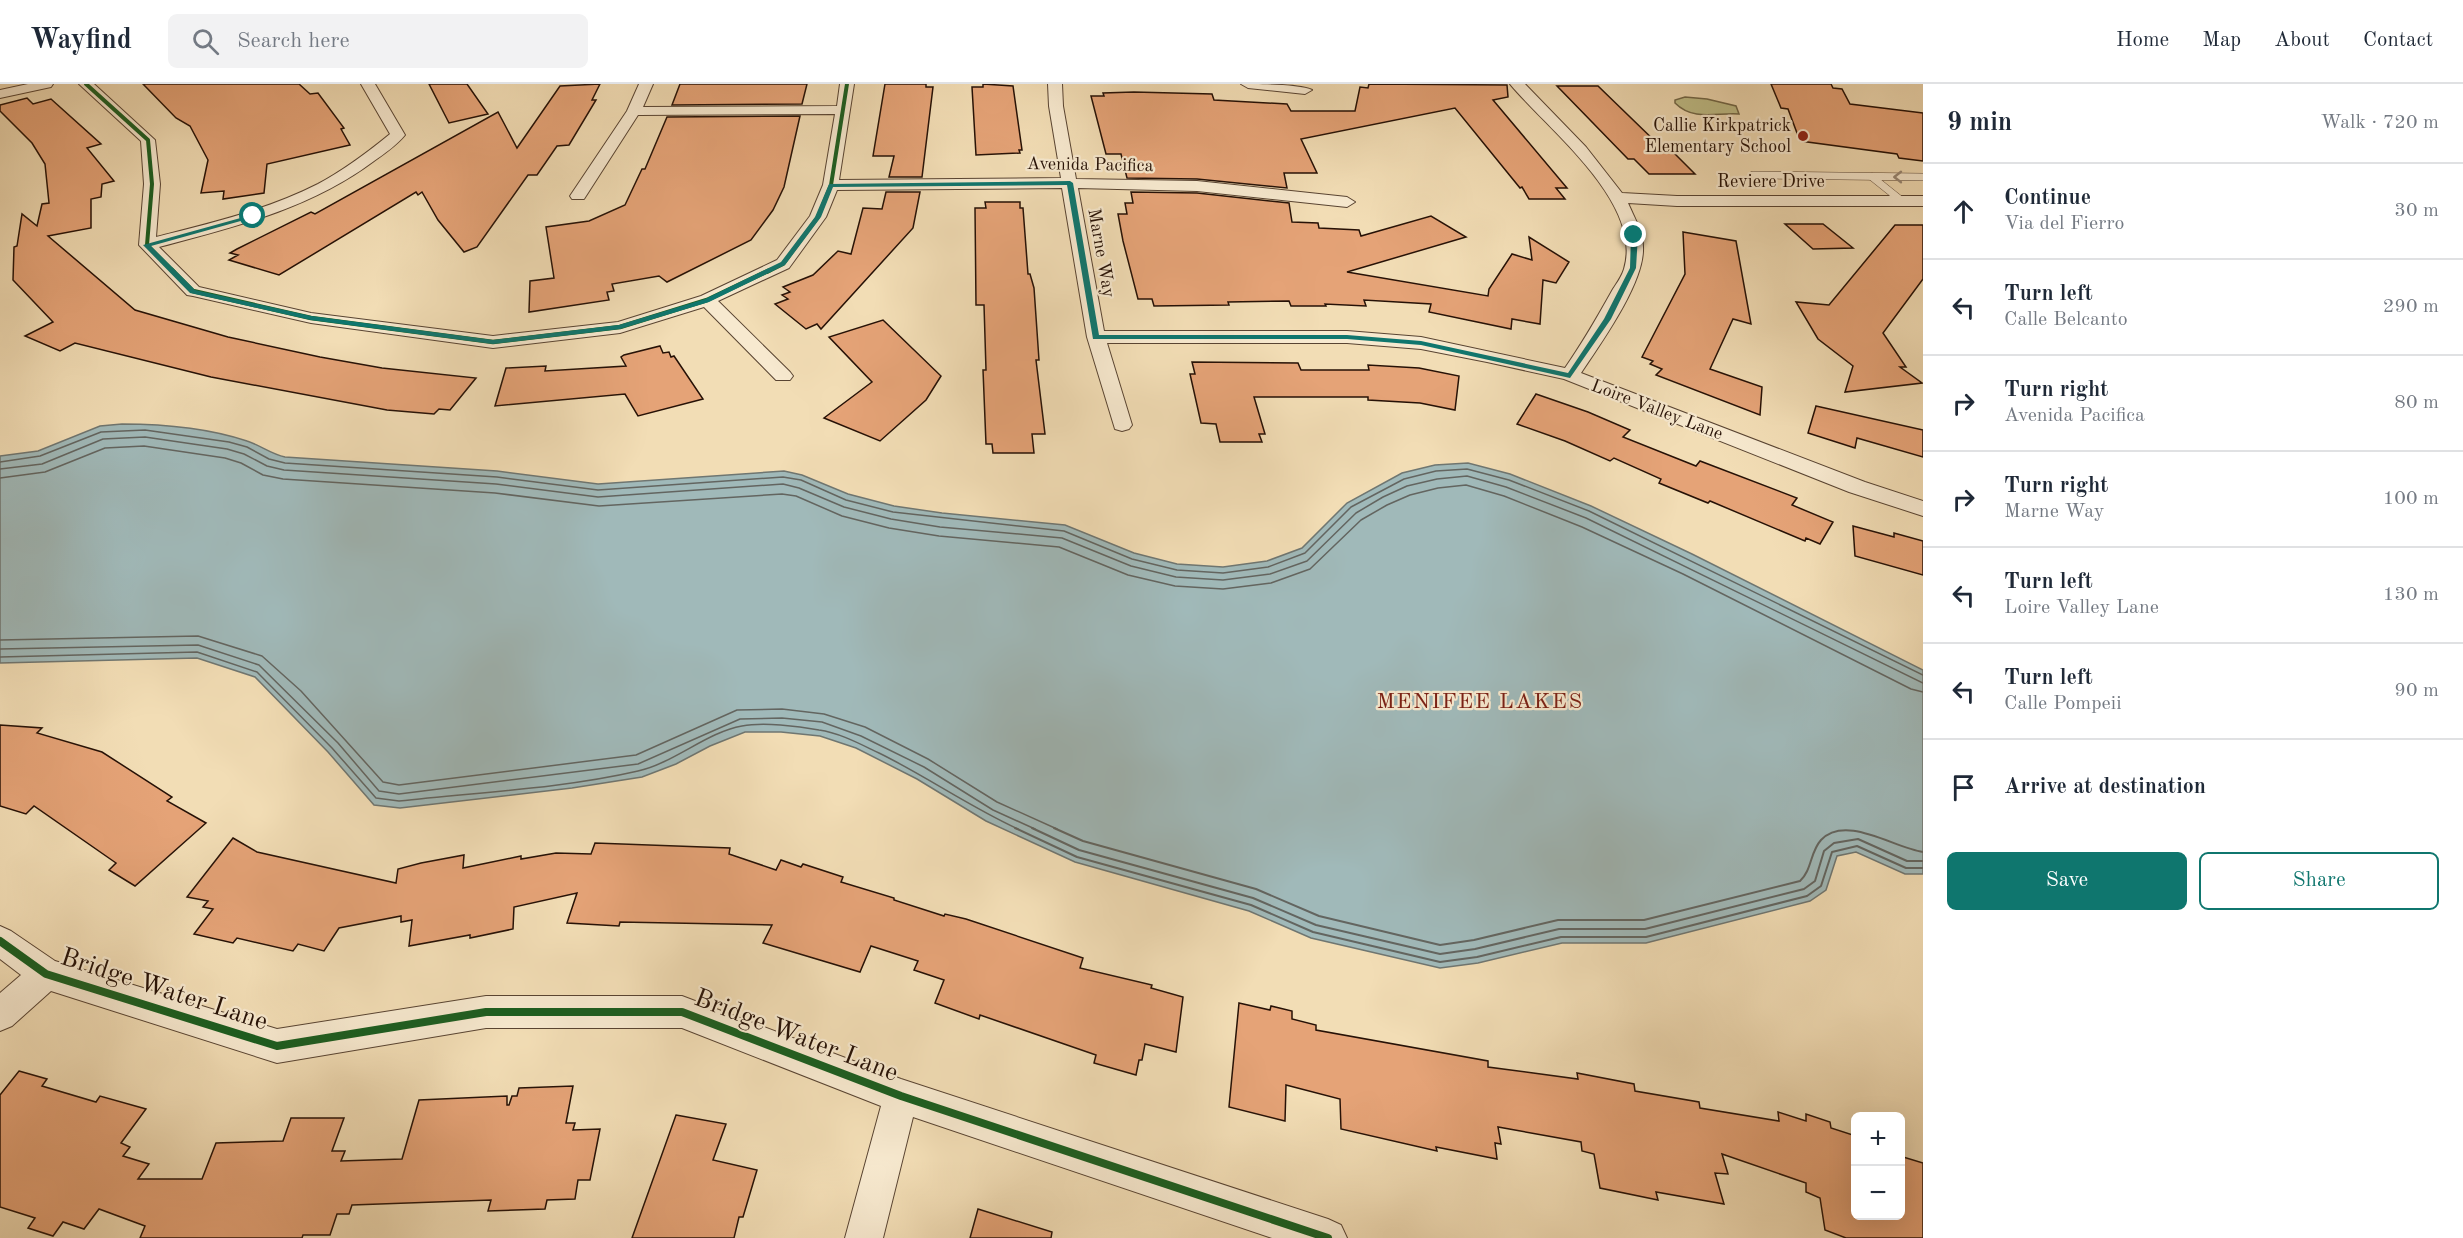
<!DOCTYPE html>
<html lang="en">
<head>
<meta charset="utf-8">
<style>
  :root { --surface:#fff; --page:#f2f2f3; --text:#1f2937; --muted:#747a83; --line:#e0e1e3; --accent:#0f766e }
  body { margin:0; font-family:"Old Standard TT",serif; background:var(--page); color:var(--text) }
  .controls { position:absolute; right:18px; bottom:18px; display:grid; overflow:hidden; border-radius:9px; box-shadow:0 6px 24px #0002 }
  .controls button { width:54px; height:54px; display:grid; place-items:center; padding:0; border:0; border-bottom:2px solid var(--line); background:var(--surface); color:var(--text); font:30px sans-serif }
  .stop { position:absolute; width:18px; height:18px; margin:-14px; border:4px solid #0f766e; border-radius:50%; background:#fff }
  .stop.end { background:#0f766e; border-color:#fff; box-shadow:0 2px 6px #0008 }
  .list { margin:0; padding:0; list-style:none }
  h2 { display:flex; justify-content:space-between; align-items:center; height:78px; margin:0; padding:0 24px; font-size:26px }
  h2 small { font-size:20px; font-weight:400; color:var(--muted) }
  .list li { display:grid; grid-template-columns:39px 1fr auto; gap:18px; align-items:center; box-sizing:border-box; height:96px; padding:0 24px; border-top:2px solid var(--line) }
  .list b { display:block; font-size:22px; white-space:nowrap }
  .list p { margin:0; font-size:20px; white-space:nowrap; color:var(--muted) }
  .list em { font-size:20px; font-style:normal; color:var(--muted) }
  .actions { display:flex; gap:12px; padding:18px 24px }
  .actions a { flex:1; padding:14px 0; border:2px solid var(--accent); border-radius:9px; text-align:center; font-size:21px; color:var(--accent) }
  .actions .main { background:var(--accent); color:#fff }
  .icon { flex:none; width:33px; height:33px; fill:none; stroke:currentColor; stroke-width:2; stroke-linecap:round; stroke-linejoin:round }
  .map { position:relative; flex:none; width:1923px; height:1154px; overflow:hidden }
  header { display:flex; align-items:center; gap:36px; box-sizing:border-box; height:84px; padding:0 30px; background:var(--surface); border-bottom:2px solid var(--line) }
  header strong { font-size:28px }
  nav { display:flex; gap:33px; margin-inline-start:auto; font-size:21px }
  .search { width:420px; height:54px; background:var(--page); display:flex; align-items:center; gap:15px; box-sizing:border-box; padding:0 21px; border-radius:9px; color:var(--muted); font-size:22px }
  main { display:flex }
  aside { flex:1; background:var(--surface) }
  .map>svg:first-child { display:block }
</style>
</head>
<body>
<header>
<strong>Wayfind</strong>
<div class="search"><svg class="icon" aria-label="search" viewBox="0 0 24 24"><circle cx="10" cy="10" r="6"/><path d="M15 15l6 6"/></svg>Search here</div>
<nav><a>Home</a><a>Map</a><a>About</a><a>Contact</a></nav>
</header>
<main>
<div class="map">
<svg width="1923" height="1154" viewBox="0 0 1923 1154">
  <rect width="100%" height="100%" fill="#f2ddb5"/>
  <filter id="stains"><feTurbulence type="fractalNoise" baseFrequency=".00333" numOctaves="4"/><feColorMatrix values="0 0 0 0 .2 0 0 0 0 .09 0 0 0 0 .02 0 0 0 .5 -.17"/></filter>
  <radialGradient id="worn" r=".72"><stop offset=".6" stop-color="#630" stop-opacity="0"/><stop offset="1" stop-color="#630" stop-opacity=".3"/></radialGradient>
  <path fill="#c0bf89" stroke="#736848" stroke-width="1.5" d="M1685,13L1707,15L1736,22L1739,30C1718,28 1694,38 1675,19V16Z"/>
  <path fill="#a0b9b9" stroke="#6f7671" stroke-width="1.5" d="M122,340C163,340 208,344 247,357C260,361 271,370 285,373L497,387L598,400L784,387L802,391L848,410L894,422L942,429L1065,441L1134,469L1177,480L1223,483L1267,477L1302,464L1347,419L1402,389L1435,381L1468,379L1510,390L1591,422L1692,470L1923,586V790H1905L1856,768L1837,772L1826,806L1810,817L1646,859H1562L1478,879L1440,884L1311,854L1249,827L1075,778L986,737L917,695L856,664L820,652L781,648H745L710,662L676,680L642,693L572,704L400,724L374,721L328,668L255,593L197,574L0,579V372L38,367L100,342Z"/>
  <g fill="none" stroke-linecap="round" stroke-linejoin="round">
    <g stroke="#636560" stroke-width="1.5">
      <polyline points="0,378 40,372 101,348 145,346 229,358 247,363 269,375 285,379 497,393 598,406 783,393 801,396 846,416 893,428 1064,447 1132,475 1177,486 1223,489 1268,483 1305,469 1351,423 1404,395 1436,387 1467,385 1509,396 1589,427 1923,591"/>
      <polyline points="0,385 42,380 103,355 145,353 227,365 244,370 267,382 284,386 496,400 598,413 783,400 799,404 844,423 891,435 940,443 1062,454 1131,482 1176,493 1223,496 1270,490 1307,477 1356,429 1383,413 1407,402 1437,395 1467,392 1506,403 1586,434 1923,599"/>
      <polyline points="0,394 45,388 105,364 144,362 225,374 241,379 263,391 283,395 495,409 599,422 782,410 796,412 842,432 889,444 939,452 1059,463 1128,491 1175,502 1223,505 1271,499 1310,485 1361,436 1387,421 1410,411 1438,404 1466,401 1504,412 1582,443 1683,490 1911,605 1923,608"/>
      <polyline points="0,556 198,552 262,572 301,607 383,698 399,701 636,671 737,626 782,625 824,630 865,643 928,675 997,718 1057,745"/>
      <polyline points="0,565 198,561 259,581 338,659 379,707 399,710 638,680 740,635 782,634 822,638 861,652 924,683 993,726 1035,745"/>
      <path d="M0,573L197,568L257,588L332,664L376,714L399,717C478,708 560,705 638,687C674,679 707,648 742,642C763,638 798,642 819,646C840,649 860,660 879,669C926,692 970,723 1018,745"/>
    </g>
    <g stroke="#636560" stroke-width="2">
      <polyline points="1015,744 1077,773 1251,821 1313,848 1440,878 1477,873 1561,853 1646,853 1807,812 1821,802 1832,768 1857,762 1906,784 1923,784"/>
      <polyline points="1032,744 1079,766 1253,814 1316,841 1440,870 1475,865 1559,845 1645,845 1804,805 1815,797 1824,767 1834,759 1858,755 1907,777 1923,777"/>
      <path d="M1054,744L1083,757L1256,805L1319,832L1440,861L1474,856L1558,836H1644L1800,797C1812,786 1810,768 1821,756C1846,730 1894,764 1923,768"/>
    </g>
  </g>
  <g fill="#e5a377" stroke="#261106" stroke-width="1.5">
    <polygon points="143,0 299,0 310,10 318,9 344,44 341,45 350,61 267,80 264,109 223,115 224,107 201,109 208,76 190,42 176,34"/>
    <polygon points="429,0 467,0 488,30 449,39"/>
    <polygon points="600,0 592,16 596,16 569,61 557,62 537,91 528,91 477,163 464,168 438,136 422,108 418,111 416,108 279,191 229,176 238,171 230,169 237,165 311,128 315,130 498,28 517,64 560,2"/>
    <polygon points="680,0 807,0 802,20 672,21"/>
    <polygon points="885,0 926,0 926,3 933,3 922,93 889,93 894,72 873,72"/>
    <polygon points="983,0 1013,2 1022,66 1019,66 1020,69 976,71 972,3 983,3"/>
    <polygon points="1369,0 1507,1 1508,13 1493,16 1567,104 1556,104 1565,115 1529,115 1522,103 1520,104 1455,24 1301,55 1317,89 1284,89 1287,104 1197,95 1127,94 1121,70 1106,70 1091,12 1104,12 1103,9 1134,8 1212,10 1214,16 1287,20 1291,27 1355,27 1360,3 1368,4"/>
    <polygon points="1771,0 1831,0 1833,4 1842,5 1850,20 1923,29 1923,77 1899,74 1897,70 1800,57 1788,25 1781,24"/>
    <polygon points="1557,2 1598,2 1661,63 1668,63 1695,90 1649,90 1634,75 1628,75"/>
    <polygon points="27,14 33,20 51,15 101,60 87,64 114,97 102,100 101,113 91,115 91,144 48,152 135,226 228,253 320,273 382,284 476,294 450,326 439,325 434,330 387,326 211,293 75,259 60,267 25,252 53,238 13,196 14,163 17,162 22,130 37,142 42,120 49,119 45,80 32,59 0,27 0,21"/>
    <polygon points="800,32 784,103 773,126 751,156 667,198 659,192 612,200 614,207 607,208 609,216 529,228 530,197 554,194 546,143 589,137 625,121 642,85 645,85 667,33"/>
    <polygon points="886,108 920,108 913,144 821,245 817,240 806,245 775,220 788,215 782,211 790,208 783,203 813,191 838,167 851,170 863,124 882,125"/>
    <polygon points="1131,108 1197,109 1289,119 1292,138 1318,139 1319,144 1359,146 1361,152 1431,132 1466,153 1347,188 1488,212 1489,205 1512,170 1532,176 1529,153 1569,178 1556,199 1543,196 1540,240 1512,235 1511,245 1429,228 1431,220 1364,216 1366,222 1325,220 1326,222 1291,222 1289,217 1228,218 1229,221 1154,222 1152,215 1138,215 1123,157 1118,130 1127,130 1125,119 1133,119"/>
    <polygon points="985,118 1020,118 1020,124 1023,124 1028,190 1030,190 1034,204 1039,276 1036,276 1045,350 1032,350 1034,369 993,369 992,360 986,360 983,286 986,286 984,221 976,221 975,124 986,124"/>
    <polygon points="1785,140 1823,140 1853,164 1813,165"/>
    <polygon points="1895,141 1923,141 1923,195 1883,249 1906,283 1900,283 1922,299 1845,308 1853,282 1818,255 1796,218 1829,221"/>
    <polygon points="1683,148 1736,157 1751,240 1733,235 1710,285 1762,303 1760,331 1656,291 1662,285 1650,280 1653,277 1642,273 1685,190"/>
    <polygon points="883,236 941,292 926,316 880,357 824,334 872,298 829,253"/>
    <polygon points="660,262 663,269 669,268 671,273 674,272 703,315 638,332 625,310 495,322 506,284 546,282 545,287 626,282 621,273 624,271"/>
    <polygon points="1192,278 1298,279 1301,286 1369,286 1368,281 1419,284 1459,292 1455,326 1420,319 1368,316 1368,313 1254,313 1265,350 1259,350 1262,358 1220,358 1216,340 1201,339 1190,290 1195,290"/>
    <polygon points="1536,310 1588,328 1630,346 1623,353 1696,382 1700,377 1797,414 1792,421 1833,438 1820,460 1806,454 1805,457 1710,417 1708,419 1659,399 1661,395 1614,374 1610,377 1565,357 1517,340"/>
    <polygon points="1816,322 1923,346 1923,373 1857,354 1855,364 1808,349"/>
    <polygon points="1853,442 1894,453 1894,449 1923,457 1923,491 1855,472"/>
    <polygon points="0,641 42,644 37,649 102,668 172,713 167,717 206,739 135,802 109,786 116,779 34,722 26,730 0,722"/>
    <polygon points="233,754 257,768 396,799 398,785 421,779 464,771 463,784 521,772 521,775 556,769 591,770 595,759 730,764 729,770 776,786 781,776 801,783 803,780 843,793 841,798 894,814 894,816 944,832 945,830 966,835 1083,874 1080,884 1152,901 1151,904 1183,913 1176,968 1145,960 1142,976 1139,976 1136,991 1094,979 1096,971 980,931 979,935 935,919 944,896 914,886 918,877 871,862 860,888 763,859 772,841 620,838 619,842 567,839 577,809 514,823 513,845 470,854 470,851 409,862 412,836 401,838 401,832 339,844 324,867 298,860 293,867 237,854 233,859 194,850 213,825 203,823 208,817 187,813"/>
    <polygon points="1239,919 1270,926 1271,922 1292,927 1292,935 1316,941 1316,946 1488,977 1488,983 1578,995 1577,989 1634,1000 1635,1007 1699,1018 1700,1024 1779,1037 1778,1028 1806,1037 1806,1030 1830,1038 1831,1044 1856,1052 1856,1131 1900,1131 1900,1072 1923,1079 1923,1154 1846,1154 1825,1146 1820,1114 1806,1108 1806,1099 1722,1070 1728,1090 1715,1089 1724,1120 1656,1108 1658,1116 1600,1104 1594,1070 1582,1067 1581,1058 1498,1043 1501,1060 1495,1059 1497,1075 1436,1063 1437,1067 1341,1045 1340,1015 1286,1001 1285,1037 1229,1023"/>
    <polygon points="19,987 47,995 42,1002 96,1018 100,1012 146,1025 121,1059 130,1063 123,1072 149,1080 138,1095 202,1095 216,1059 283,1057 291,1034 344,1034 332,1067 345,1067 341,1077 402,1075 419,1016 507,1012 507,1021 509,1021 512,1012 517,1012 519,1004 573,1002 566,1039 575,1039 573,1046 600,1045 590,1096 578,1096 575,1115 547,1116 545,1125 488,1127 491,1116 352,1121 349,1130 337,1130 330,1151 303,1151 302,1154 140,1154 145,1142 99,1125 84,1145 63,1138 53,1152 28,1144 35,1134 0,1123 0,1011"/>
    <polygon points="676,1031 726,1040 713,1076 757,1086 743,1133 739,1133 734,1154 632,1154"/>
    <polygon points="978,1125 1052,1148 1051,1154 970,1154"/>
  </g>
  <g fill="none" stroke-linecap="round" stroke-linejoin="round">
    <defs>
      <g id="service">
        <polyline points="1753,91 1923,93"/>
        <polyline points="1872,93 1902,117"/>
      </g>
      <g id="minor">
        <polygon points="28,0 53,0 51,3 0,14 0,6"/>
        <path d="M79,0H94L155,56L160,100L156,153C211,139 267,126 318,100C344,86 368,68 390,50L361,0H375L405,51C397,61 384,70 374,77C310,125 234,143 159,163L199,203L311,229L493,252L618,238L701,212L777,176L810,132L823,101L835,30L638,31L584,115H572L570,112L627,27L639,0H653L643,23L837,22L840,0H854L839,96L1061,94L1049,22L1048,0H1062L1063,22L1076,95L1197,97L1347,113L1355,118L1347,123L1197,107L1078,104L1104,247H1347L1421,253L1565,284C1583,258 1598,232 1613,205C1617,199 1622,192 1624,185C1644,118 1547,45 1510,0H1525L1586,63L1622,109L1677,112H1923V122H1677L1628,119C1634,133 1643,148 1643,163C1645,198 1601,259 1581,289L1865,398L1923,417V432L1849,408L1564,295L1487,278L1421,265L1347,259H1107L1132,341L1129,345L1122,347L1115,345L1087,253L1062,104L837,106L826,133L789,184L718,217L790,288L793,292L790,296H776L704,223L620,249L493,264L311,239L193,212L187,211L139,161L144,100L141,57Z"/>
        <path d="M1241,0C1257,0 1301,0 1312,6L1305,10L1248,4Z"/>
        <polygon points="0,842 11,847 55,877 277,945 486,912 682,912 901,995 1328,1135 1341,1141 1347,1154 1272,1154 913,1033 883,1154 845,1154 881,1022 682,944 486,944 277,979 51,907 12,942 0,947 0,909 21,891 0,875"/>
      </g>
    </defs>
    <use href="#service" stroke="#594432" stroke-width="8"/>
    <use href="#minor" stroke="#594432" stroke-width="2"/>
    <use href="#service" stroke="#f7e9cf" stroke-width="7"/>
    <use href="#minor" fill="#f7e9cf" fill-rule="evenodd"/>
    <defs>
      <g id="cycleway-far2">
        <polyline points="86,0 148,56 152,100 147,161 174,188"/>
        <polyline points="767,188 783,180 818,133 831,101 847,0"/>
      </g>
      <polyline id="cycleway-far1" points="172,186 193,207 311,234 493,258 620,243 707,216 770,186"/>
      <polyline id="cycleway" points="0,857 46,890 277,962 486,928 682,928 901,1012 1328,1154"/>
    </defs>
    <use href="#cycleway-far2" stroke="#f7e9cf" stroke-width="6"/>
    <use href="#cycleway-far1" stroke="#f7e9cf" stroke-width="8"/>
    <use href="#cycleway" stroke="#f7e9cf" stroke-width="11"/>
    <use href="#cycleway-far2" stroke="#1b5e20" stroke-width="4"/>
    <use href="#cycleway-far1" stroke="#1b5e20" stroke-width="4.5"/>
    <use href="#cycleway" stroke="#1b5e20" stroke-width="8"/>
  </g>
  <defs><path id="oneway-chevron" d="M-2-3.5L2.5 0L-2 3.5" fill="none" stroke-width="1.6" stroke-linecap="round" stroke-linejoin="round" transform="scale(1.5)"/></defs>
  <use stroke="#998875" href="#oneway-chevron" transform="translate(1898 93) rotate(-180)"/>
  <polygon fill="#0f766e" points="1070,97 1073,99 1099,251 1347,251 1421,257 1568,289 1604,235 1630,184 1631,151 1634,149 1638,151 1636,184 1611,235 1570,294 1421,261 1347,255 1093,255 1067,101 833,103 821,133 785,181 709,218 620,245 493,260 311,236 190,209 143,161 255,130 255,133 151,162 195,206 311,232 493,256 619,241 705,215 781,178 815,133 829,100"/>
  <circle fill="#8f2418" stroke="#f7e9cf" stroke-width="2" cx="1803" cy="52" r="6"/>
  <g text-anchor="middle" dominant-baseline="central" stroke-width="4.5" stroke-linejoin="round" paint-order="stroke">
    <g font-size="18" fill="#261106" stroke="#f7e9cf" text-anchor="end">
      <text x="1791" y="42">Callie Kirkpatrick<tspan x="1791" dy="21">Elementary School</tspan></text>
    </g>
    <g font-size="18" fill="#261106" stroke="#f7e9cf">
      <text transform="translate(1090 81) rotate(1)">Avenida Pacifica</text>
      <text x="1771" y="98">Reviere Drive</text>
      <text transform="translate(1101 169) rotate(80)">Marne Way</text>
      <text transform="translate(1657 326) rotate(21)">Loire Valley Lane</text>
    </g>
    <g font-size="22" letter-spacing="1.5" fill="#7a1f14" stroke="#f7e9cf">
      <text x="1480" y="618">MENIFEE LAKES</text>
    </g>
    <g font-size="26" fill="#261106" stroke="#f7e9cf">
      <text transform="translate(164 906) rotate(18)">Bridge Water Lane</text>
      <text transform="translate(796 952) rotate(21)">Bridge Water Lane</text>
    </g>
  </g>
  <rect width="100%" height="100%" filter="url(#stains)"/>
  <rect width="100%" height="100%" fill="url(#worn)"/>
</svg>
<div class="controls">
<button>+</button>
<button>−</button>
</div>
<div class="stop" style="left:253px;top:132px"></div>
<div class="stop end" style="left:1634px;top:151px"></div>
</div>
<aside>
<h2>9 min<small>Walk · 720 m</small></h2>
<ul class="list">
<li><svg class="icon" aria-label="ahead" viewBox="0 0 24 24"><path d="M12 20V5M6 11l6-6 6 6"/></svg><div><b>Continue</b><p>Via del Fierro</p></div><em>30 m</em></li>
<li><svg class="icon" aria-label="left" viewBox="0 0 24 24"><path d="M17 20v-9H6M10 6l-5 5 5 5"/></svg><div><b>Turn left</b><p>Calle Belcanto</p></div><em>290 m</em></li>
<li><svg class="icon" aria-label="right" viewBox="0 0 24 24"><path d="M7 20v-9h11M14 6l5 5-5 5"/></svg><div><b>Turn right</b><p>Avenida Pacifica</p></div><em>80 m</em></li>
<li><svg class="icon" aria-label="right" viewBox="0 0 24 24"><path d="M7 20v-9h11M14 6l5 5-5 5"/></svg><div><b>Turn right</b><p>Marne Way</p></div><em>100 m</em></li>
<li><svg class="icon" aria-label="left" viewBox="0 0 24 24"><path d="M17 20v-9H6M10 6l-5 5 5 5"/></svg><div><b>Turn left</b><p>Loire Valley Lane</p></div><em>130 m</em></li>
<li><svg class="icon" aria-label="left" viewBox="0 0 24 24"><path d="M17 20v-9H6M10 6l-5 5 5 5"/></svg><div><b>Turn left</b><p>Calle Pompeii</p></div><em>90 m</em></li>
<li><svg class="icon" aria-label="arrive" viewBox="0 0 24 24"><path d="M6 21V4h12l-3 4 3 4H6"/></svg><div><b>Arrive at destination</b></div></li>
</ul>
<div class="actions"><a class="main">Save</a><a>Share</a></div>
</aside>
</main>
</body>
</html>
